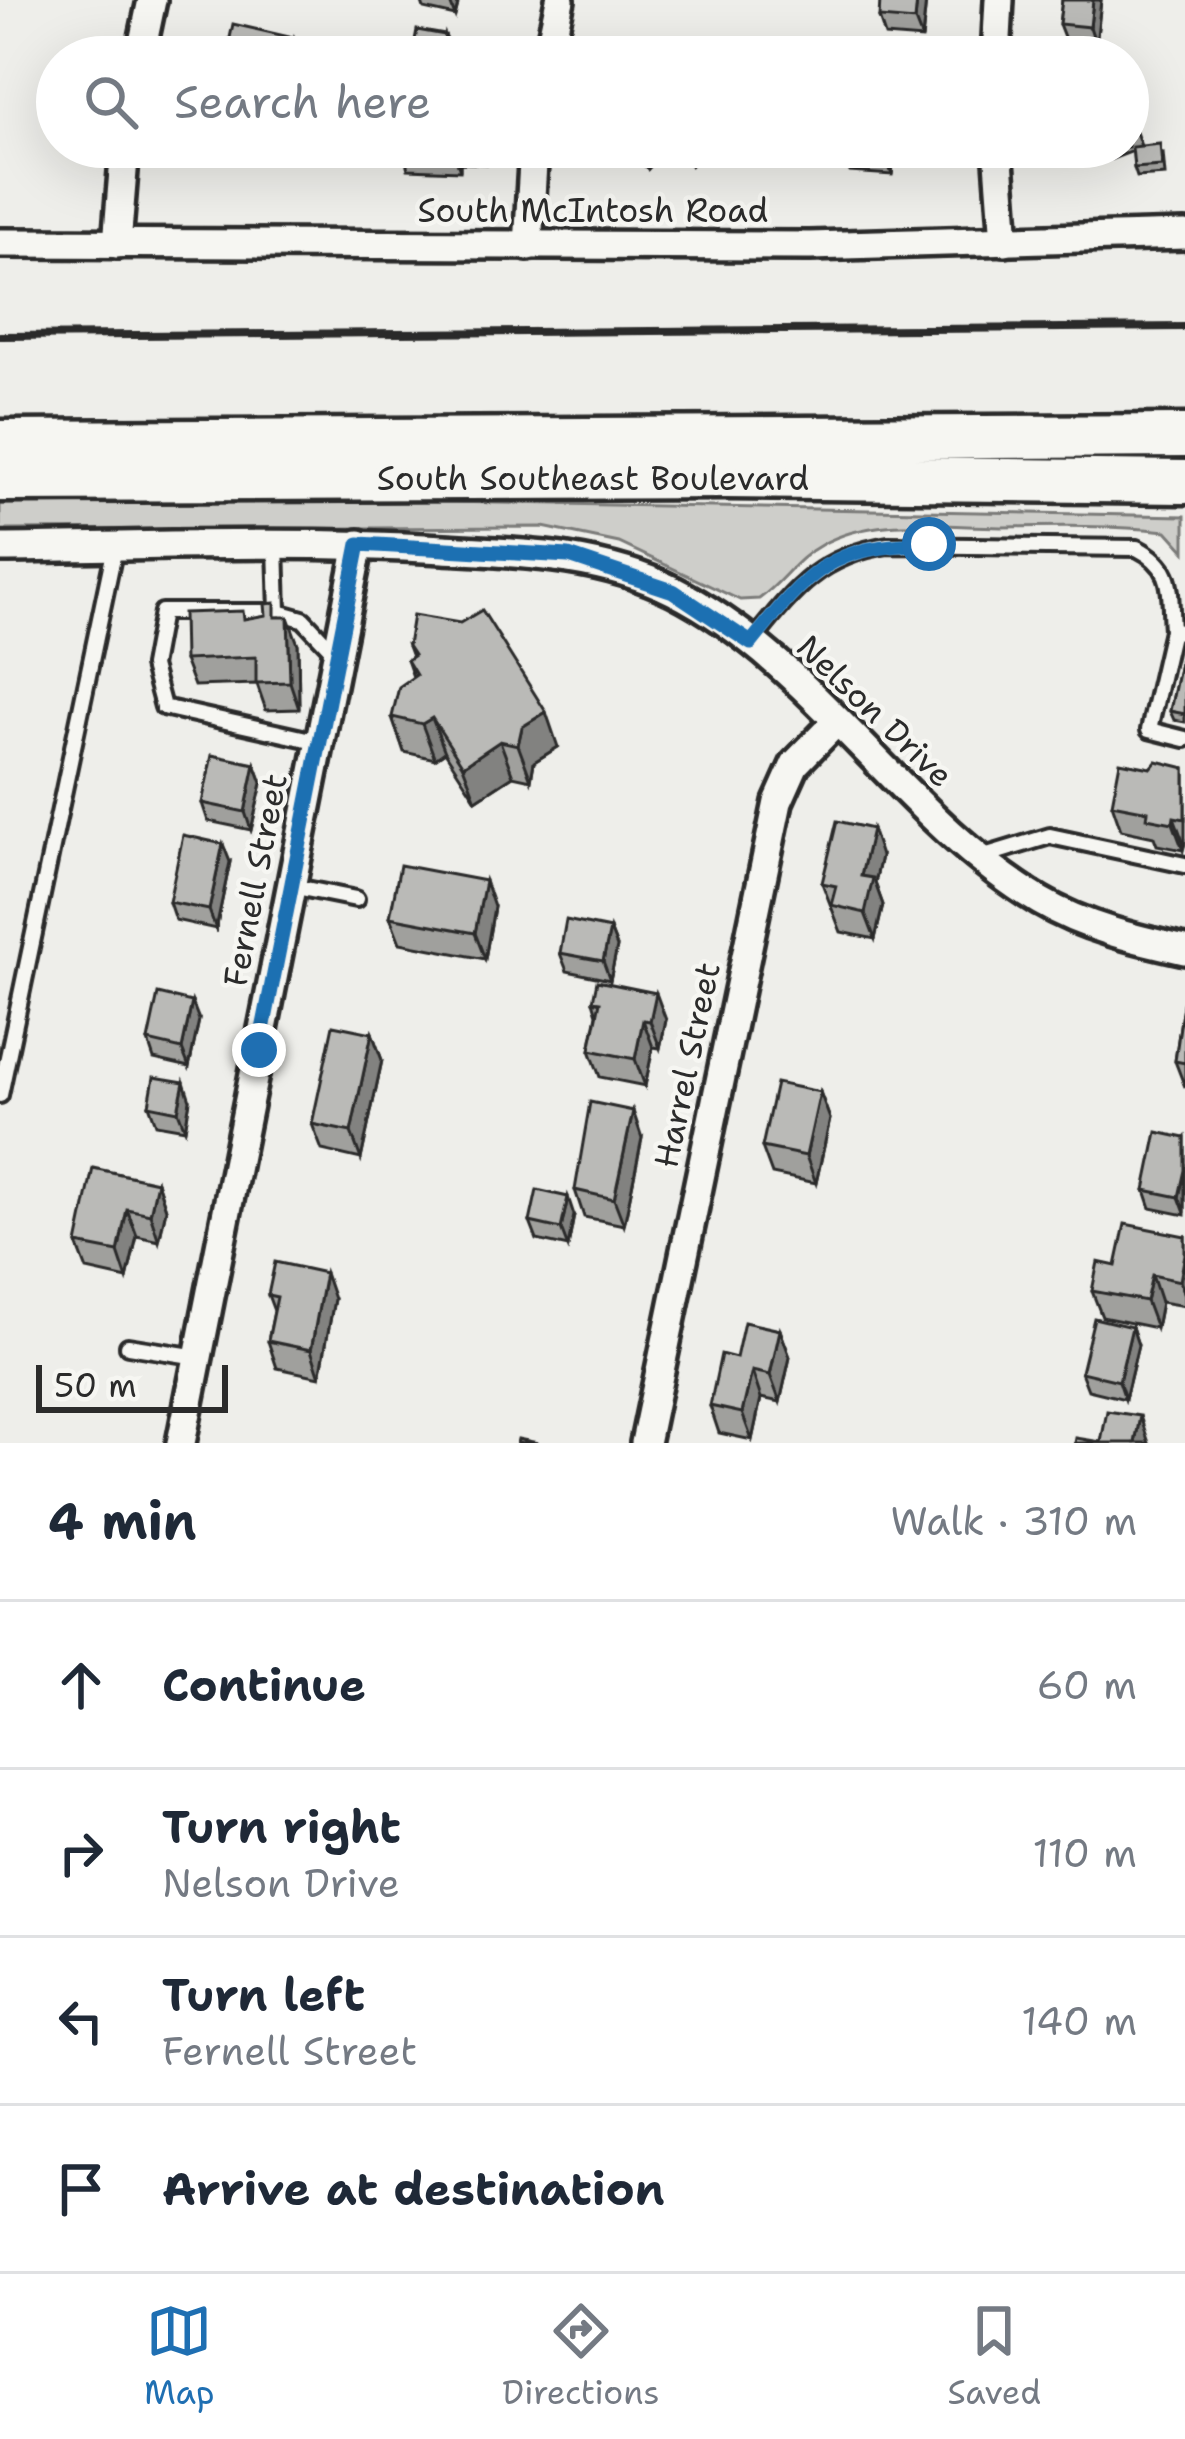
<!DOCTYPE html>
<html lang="en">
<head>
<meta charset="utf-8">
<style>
  :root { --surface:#fff; --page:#f2f2f3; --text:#1f2937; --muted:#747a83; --line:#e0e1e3; --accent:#1f6fb2 }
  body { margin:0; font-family:"Shantell Sans",sans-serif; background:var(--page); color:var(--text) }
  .scale { position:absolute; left:36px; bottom:30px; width:192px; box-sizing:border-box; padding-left:12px; border:6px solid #2b2b2b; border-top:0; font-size:33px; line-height:42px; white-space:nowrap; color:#2b2b2b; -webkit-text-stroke:9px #f6f6f2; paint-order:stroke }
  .stop { position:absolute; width:36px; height:36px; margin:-27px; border:9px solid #1f6fb2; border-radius:50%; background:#fff }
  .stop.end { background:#1f6fb2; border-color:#fff; box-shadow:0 3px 12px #0008 }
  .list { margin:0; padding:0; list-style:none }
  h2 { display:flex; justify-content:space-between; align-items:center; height:156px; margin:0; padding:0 48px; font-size:51px }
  h2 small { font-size:39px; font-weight:400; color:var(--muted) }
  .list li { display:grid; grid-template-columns:78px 1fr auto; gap:36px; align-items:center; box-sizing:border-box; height:168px; padding:0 48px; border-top:3px solid var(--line) }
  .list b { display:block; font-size:45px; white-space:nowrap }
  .list p { margin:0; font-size:39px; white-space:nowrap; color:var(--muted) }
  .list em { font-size:39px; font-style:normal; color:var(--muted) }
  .icon { flex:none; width:66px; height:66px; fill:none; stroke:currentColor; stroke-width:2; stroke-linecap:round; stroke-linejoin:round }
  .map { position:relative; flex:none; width:1185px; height:1443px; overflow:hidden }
  .search { position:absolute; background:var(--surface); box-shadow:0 12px 48px #0002; left:36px; right:36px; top:36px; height:132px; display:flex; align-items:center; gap:30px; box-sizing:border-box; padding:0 42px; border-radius:66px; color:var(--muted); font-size:45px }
  .sheet { height:828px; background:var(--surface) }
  nav { display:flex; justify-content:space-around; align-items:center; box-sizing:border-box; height:168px; border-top:3px solid var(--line); background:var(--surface); font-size:33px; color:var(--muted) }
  nav a { display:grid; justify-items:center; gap:6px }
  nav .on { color:var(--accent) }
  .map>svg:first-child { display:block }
</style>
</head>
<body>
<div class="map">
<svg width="1185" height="1443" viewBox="0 0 1185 1443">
  <rect width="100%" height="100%" fill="#eeeeea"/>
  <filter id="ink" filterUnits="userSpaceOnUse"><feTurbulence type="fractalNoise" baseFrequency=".00833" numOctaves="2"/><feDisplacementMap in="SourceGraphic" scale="24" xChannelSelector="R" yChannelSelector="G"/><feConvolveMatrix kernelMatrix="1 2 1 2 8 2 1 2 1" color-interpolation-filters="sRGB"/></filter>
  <g filter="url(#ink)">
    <path fill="#cececa" stroke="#7c7c7a" stroke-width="3" d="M398,501L1185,516V551L1167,531C1112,525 1057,526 1001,527C943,527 874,515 821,545C795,559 782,583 759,599L740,600L619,543L543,527L0,530V504Z"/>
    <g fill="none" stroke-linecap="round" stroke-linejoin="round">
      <defs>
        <g id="lane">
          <polyline points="276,545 278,612"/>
          <polyline points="1185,633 1172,630 1149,730 1185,739"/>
          <path d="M751,643C793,591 818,556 888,545L1137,548C1176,568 1169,591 1172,630"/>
          <polyline points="320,742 163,707 152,666 162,612 278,612 303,619 337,655"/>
          <polyline points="981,857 1050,836 1185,865"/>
          <polyline points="291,886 356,899"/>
          <polyline points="0,1095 115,547"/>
          <polyline points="128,1346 198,1357"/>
        </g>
        <g id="street">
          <polyline points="140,57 152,0"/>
          <polyline points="548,57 560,0"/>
          <polyline points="996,57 999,0"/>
          <polyline points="998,147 1005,241"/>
          <polyline points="0,243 810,246 1185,235"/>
          <polyline points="117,244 125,147"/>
          <polyline points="528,246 534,147"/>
          <path d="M0,548C148,546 296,540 444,549C522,553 602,555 674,591C816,663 903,819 1040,901C1084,927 1135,939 1185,950"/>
          <polyline points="181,1443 359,544"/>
          <polyline points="645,1443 778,802 795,764 837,721"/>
        </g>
        <g id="primary">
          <polyline points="0,442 1185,436"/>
          <polyline points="0,480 726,477 1185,482"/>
        </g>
      </defs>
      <use href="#lane" stroke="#2b2b2b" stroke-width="22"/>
      <use href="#street" stroke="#2b2b2b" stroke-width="36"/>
      <use href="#primary" stroke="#2b2b2b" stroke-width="51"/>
      <use href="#lane" stroke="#f6f6f2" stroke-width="14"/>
      <use href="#street" stroke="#f6f6f2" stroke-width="27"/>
      <use href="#primary" stroke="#f6f6f2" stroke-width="42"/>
      <polyline stroke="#2b2b2b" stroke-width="8" points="0,336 1185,327"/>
    </g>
    <g fill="#a0a09d" stroke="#2b2b2b" stroke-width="3">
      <polygon points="421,0 459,0 455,16 424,9"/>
      <polygon points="926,0 922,39 885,36 879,18"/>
      <polygon points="1062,0 1101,0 1096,45 1066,42 1059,24"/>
      <polygon points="445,35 448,44 446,57 418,54 414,45"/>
      <polygon points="1128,110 1141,146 1163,153 1165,175 1137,177 1134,168 1133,151 1112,159 1108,147 1128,147"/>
      <polygon points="402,147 488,147 487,164 460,163 460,171 408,169"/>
      <polygon points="625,147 667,147 648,169 626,150"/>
      <polygon points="670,147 706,147 691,165"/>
      <polygon points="895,147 892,175 850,172 844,154"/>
      <polygon points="899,147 925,147 924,157 902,154"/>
      <polygon points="280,617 298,644 299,709 266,710 257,684 194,686 184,660 246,619"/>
      <polygon points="1185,639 1185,722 1174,720 1170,711"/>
      <polygon points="408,646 558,747 534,762 531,780 513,776 476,800 445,752 435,759 404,752 392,717 413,677 407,660 412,657"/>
      <polygon points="255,764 262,783 251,830 208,821 202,803"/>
      <polygon points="1151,768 1185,768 1185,844 1183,850 1157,845 1154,837 1121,830 1112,804"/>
      <polygon points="881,856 875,883 883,905 875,939 841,932 822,883"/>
      <polygon points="230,862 216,929 175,920 169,902"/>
      <polygon points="494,907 485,959 400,943 390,917"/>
      <polygon points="610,929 617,947 610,980 567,971 560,953"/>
      <polygon points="1185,991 1185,1087 1175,1061"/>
      <polygon points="593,1001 666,1020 660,1048 653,1047 645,1086 600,1077 590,1050 597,1014"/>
      <polygon points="199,1020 189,1067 154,1059 148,1041"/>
      <polygon points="372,1033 382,1060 361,1159 322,1150 312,1124"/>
      <polygon points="820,1092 830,1119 816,1183 772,1174 762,1147"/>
      <polygon points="190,1100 185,1129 156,1124 149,1105"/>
      <polygon points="642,1138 624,1225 584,1217 575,1190"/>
      <polygon points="1185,1138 1185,1215 1151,1208 1145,1190"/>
      <polygon points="157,1182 166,1209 159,1241 137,1236 127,1279 87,1270 77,1244"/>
      <polygon points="574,1215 568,1247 537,1240 530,1222"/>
      <polygon points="1185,1236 1185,1306 1161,1302 1156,1328 1102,1317 1092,1291 1116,1266"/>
      <polygon points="268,1295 334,1299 320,1377 277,1368 268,1341 274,1311"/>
      <polygon points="1132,1327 1138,1345 1125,1399 1088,1390 1081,1372"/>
      <polygon points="780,1330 790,1357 780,1402 761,1398 752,1440 719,1433 710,1406 736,1358"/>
    </g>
    <g fill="#828280" stroke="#2b2b2b" stroke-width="3">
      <polygon points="449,0 459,0 455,16"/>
      <polygon points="917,0 926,0 922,39 915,21"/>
      <polygon points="1093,0 1101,0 1096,45 1090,27"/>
      <polygon points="445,35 448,44 446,57 442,50"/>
      <polygon points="294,38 300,56 289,57"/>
      <polygon points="455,147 460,163 460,171 454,153"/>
      <polygon points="481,147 488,147 487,164"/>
      <polygon points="645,147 667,147 648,169 642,151"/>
      <polygon points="685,147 706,147 691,165"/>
      <polygon points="887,147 895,147 892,175 886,157"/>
      <polygon points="288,617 298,644 299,709 290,682"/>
      <polygon points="546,712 558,747 534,762 531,780 518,745 522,727"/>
      <polygon points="432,718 445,752 435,759 422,724"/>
      <polygon points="500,741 513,776 476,800 463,766"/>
      <polygon points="255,764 262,783 251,830 245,812"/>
      <polygon points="1174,817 1184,844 1183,850 1173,823"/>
      <polygon points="872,829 881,856 875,883 883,905 875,939 865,913 861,876"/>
      <polygon points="223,844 230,862 216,929 209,910"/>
      <polygon points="485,881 494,907 485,959 475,933"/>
      <polygon points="610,929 617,947 610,980 603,961"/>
      <polygon points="656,993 666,1020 660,1048 650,1021"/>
      <polygon points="192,1002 199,1020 189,1067 182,1049"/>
      <polygon points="643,1020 653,1047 645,1086 635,1059"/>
      <polygon points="372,1033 382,1060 361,1159 351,1132"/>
      <polygon points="184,1082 190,1100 185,1129 178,1111"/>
      <polygon points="820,1092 830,1119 816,1183 806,1156"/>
      <polygon points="633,1111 642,1138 624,1225 614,1199"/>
      <polygon points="1185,1170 1185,1213 1179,1197"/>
      <polygon points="157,1182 166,1209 159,1241 150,1214"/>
      <polygon points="568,1197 574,1215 568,1247 561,1229"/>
      <polygon points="127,1209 137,1236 127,1279 118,1252"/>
      <polygon points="1185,1254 1185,1295 1180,1281"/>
      <polygon points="325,1273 334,1299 320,1377 311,1350"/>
      <polygon points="1152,1275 1161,1302 1156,1328 1146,1301"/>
      <polygon points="1132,1327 1138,1345 1125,1399 1119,1381"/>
      <polygon points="780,1330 790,1357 780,1402 770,1375"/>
      <polygon points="752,1371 761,1398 752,1440 742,1413"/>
      <polygon points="1140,1416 1149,1443 1135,1443"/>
    </g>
    <g fill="#babab7" stroke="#2b2b2b" stroke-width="3">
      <polygon points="880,0 917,0 915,21 879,18"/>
      <polygon points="1062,0 1093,0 1090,27 1059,24"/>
      <polygon points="233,24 294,38 289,57 226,56"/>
      <polygon points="417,30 445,35 442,50 414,45"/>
      <polygon points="1128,110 1135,129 1128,132"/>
      <polygon points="1160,144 1162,166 1134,168 1132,147"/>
      <polygon points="402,147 454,147 454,153 401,151"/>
      <polygon points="844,147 887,147 886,157 844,154"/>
      <polygon points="275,603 275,617 288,617 290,682 256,683 256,657 184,660 183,613 243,611 244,619 266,615 265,604"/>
      <polygon points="482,610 546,712 522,727 518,745 500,741 463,766 432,718 422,724 392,717 399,687 416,675 407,660 414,655 408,646 413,615 460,623"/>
      <polygon points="1185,639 1185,714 1170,711"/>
      <polygon points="212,755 255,764 245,812 202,803"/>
      <polygon points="1157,761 1185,768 1185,819 1174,817 1173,823 1147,818 1148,811 1112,804 1120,762 1151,768"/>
      <polygon points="837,821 872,829 861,876 873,878 865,913 831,905 836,886 822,883"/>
      <polygon points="183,835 223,844 209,910 169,902"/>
      <polygon points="400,865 485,881 475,933 390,917"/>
      <polygon points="566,920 610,929 603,961 560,953"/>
      <polygon points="597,981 656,993 650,1021 643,1020 635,1059 590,1050 600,1002 593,1001"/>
      <polygon points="1185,991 1185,1063 1175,1061"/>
      <polygon points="158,994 192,1002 182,1049 148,1041"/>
      <polygon points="333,1025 372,1033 351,1132 312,1124"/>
      <polygon points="154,1077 184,1082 178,1111 149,1105"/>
      <polygon points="776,1083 820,1092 806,1156 762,1147"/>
      <polygon points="590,1102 633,1111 614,1199 575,1190"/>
      <polygon points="1157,1132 1185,1138 1185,1170 1179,1197 1145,1190"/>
      <polygon points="93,1168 157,1182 150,1214 127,1209 118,1252 77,1244"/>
      <polygon points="537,1190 568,1197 561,1229 530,1222"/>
      <polygon points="1125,1224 1185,1236 1185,1254 1180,1281 1152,1275 1146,1301 1092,1291 1098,1262 1116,1266"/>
      <polygon points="275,1262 325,1273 311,1350 268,1341 277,1297 268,1295"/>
      <polygon points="1094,1318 1132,1327 1119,1381 1081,1372"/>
      <polygon points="744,1322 780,1330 770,1375 752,1371 742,1413 710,1406 721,1354 736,1358"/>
      <polygon points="1107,1411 1140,1416 1135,1443 1075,1443 1076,1438 1101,1442"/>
      <polygon points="518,1439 538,1443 517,1443"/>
    </g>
  </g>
  <g fill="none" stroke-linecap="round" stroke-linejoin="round" filter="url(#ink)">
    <path stroke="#1f6fb2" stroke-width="15" d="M259,1050L359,544L569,556L673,591L751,643C810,570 830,545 929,544"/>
  </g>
  <g text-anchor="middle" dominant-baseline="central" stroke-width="9" stroke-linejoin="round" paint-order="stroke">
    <g font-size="33" fill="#2b2b2b" stroke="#f6f6f2">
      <text x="593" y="210">South McIntosh Road</text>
      <text x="593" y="478">South Southeast Boulevard</text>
      <text transform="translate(875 711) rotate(44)">Nelson Drive</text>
      <text transform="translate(255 880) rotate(-79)">Fernell Street</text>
      <text transform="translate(687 1065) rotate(-78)">Harrel Street</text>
    </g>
  </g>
</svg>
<div class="scale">50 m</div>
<div class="stop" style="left:929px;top:544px"></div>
<div class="stop end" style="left:259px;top:1050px"></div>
<div class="search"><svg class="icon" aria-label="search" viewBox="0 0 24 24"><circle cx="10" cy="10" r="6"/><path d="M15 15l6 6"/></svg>Search here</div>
</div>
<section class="sheet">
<h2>4 min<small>Walk · 310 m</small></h2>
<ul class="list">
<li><svg class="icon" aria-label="ahead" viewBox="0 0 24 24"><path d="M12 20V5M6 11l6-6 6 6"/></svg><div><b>Continue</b></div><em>60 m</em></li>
<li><svg class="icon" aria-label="right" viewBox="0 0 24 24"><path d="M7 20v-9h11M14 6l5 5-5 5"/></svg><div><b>Turn right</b><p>Nelson Drive</p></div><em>110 m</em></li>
<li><svg class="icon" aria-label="left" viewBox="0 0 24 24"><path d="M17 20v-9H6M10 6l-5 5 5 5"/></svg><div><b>Turn left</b><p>Fernell Street</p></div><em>140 m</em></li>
<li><svg class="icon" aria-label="arrive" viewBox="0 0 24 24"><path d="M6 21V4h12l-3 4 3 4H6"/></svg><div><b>Arrive at destination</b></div></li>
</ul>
</section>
<nav>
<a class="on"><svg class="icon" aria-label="map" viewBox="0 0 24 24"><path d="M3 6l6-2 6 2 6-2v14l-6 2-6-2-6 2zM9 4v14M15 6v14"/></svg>Map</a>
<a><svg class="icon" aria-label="directions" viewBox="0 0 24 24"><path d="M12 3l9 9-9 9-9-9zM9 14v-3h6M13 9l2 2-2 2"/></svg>Directions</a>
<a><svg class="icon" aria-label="saved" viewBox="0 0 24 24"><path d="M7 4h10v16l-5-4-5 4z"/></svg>Saved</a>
</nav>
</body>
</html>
